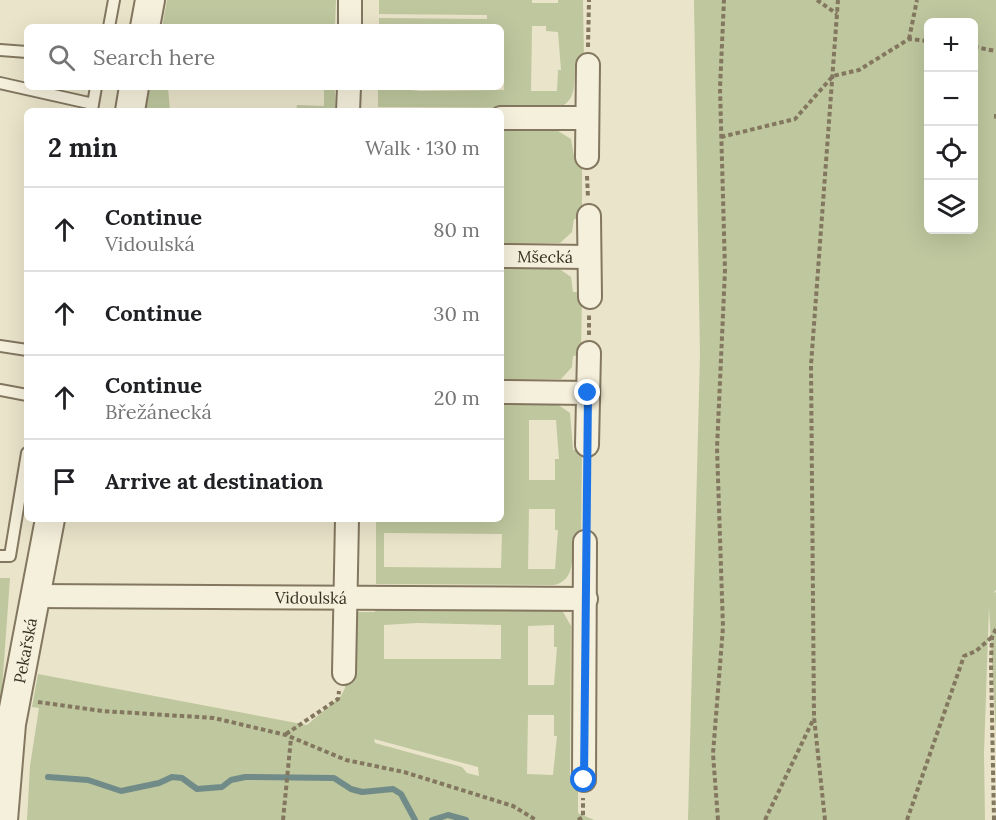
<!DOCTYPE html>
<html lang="en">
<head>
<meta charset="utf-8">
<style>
  :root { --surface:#fff; --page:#f2f2f2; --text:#202124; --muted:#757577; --line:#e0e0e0 }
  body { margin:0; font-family:Lora,serif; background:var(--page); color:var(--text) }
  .controls { position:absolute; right:18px; top:18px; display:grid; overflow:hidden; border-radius:9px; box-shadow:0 6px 24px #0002 }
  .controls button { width:54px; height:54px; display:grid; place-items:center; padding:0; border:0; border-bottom:2px solid var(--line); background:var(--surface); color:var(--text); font:30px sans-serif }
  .stop { position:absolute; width:18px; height:18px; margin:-14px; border:4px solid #1a73e8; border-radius:50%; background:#fff }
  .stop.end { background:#1a73e8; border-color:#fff; box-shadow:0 2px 6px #0008 }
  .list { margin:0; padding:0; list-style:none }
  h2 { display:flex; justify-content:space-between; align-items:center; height:78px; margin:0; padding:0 24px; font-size:26px }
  h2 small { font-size:20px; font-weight:400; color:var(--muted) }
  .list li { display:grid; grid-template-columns:39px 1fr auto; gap:18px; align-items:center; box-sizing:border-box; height:84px; padding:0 24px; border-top:2px solid var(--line) }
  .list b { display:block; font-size:22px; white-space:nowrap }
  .list p { margin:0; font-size:20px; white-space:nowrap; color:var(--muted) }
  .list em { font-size:20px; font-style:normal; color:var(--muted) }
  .icon { flex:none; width:33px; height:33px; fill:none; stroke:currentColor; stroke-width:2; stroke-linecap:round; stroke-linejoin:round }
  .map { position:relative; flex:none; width:996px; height:820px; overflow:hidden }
  .search { position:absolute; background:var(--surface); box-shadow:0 6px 24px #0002; left:24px; top:24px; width:480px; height:66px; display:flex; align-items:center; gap:15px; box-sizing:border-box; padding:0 21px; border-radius:9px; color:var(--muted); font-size:22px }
  .panel { position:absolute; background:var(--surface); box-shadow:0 6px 24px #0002; left:24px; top:108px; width:480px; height:414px; border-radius:9px }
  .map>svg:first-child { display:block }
</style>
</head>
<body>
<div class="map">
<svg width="996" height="820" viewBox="0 0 996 820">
  <rect width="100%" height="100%" fill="#eae4ca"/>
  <g fill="#bec79e" fill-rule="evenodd">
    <polygon points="167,0 336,0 335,27 162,27"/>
    <path d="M379,0H532V3H558V0H583L584,62H575C574,81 578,104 555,108L378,107V87L420,91L504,90V57L501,56V27H379V18L487,19V15L379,14ZM532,26H546V31L558,32L561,70H558L557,91H531Z"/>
    <path d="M694,0H996V590L993,593L996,592V735L989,607L984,753L985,820H688L700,355ZM928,22H974V230H928Z"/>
    <polygon points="150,87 168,87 170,111 146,111"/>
    <polygon points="324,87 335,87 335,111 296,111 297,105 324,106"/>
    <polygon points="501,131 558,131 571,139 574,156 582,156 582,219 574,219 572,232 560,243 501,244"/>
    <polygon points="501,267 558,268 571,277 573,292 582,292 581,355 573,356 572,367 561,379 501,380"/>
    <path d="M501,403L557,404L570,413L573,450H582L581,539H572C572,557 576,580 554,585L376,584V519H501ZM529,420H556L559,459H555V480H529ZM529,509H555V530H558L555,569H528ZM384,533L502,534L501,568L384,567Z"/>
    <polygon points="0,578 10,578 0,717"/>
    <path d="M375,607L556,609L563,612L571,626L570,780L578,781V813L594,820H27L30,766L39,708L32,707L38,674L307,725L341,696L345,688L347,612H375ZM417,623L501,625V659H384V625ZM554,625V647H557L554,685H528V626ZM528,715H554V736H557L553,775L527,774ZM374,739L478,767L479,776L467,773L462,767L375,743Z"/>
  </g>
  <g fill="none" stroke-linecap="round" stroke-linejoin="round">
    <g stroke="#718c88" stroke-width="6">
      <polyline points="48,777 88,780 121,791 159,783 172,777 182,778 197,789 222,787 231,780 245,777 334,778 351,789 362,792 393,789 401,794 415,820"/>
      <polyline points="432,820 448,815 466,820"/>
    </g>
    <defs>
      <g id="service">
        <polyline points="109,27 114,0"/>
        <polyline points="0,50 27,52"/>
        <polyline points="0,83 93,104"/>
        <polyline points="92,110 96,87"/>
        <polyline points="0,346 27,350"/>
        <polyline points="0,390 27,395"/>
        <polyline points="0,556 10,556 27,453"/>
      </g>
      <g id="minor">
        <polyline points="350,27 350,0"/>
        <polyline points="348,111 349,87"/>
        <polyline points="501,118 587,118"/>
        <polyline points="587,157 588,65"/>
        <polyline points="589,216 590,297"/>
        <path id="s1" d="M501,256L588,257"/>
        <polyline points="501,392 588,393"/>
        <polyline points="587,445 589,353"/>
        <path id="s2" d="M35,596L586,599"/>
        <polyline points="344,673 347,519"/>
        <polyline points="584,780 585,542"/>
      </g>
      <g id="tertiary">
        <polyline points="145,27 150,0"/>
        <polyline points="130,111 134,87"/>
        <path id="s3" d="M3,820L11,724L50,519"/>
      </g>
    </defs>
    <use href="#service" stroke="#847760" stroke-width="14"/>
    <use href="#minor" stroke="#847760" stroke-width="26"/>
    <use href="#tertiary" stroke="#847760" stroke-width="32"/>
    <g stroke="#847760" stroke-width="4" stroke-dasharray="4.5 3" stroke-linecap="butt">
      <polyline points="817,0 837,14"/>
      <polyline points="909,39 917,0"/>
      <polyline points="588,47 589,0"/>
      <polyline points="974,47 996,51"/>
      <polyline points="996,114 996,121"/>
      <polyline points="721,137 795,119 833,76 859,70 909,39 928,41"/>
      <polyline points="587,176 588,198"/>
      <polyline points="589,335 589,315"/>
      <polyline points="586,522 586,464"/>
      <polyline points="38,702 102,711 214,718 286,735 346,760 404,772 513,806 536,820"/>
      <polyline points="286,734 338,699 339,691"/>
      <polyline points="283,820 291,738"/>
      <polyline points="578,820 583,817 583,798"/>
      <polyline points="718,820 713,754 723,627 717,448 725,270 720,88 724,0"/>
      <polyline points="765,820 814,718"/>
      <polyline points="825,820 814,717 811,365 838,0"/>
      <polyline points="907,820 964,656 976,651 992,637"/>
      <polyline points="994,820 991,663 992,637 996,629"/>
    </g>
    <use href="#service" stroke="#f5f0dc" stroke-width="10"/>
    <use href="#minor" stroke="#f5f0dc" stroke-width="22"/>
    <use href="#tertiary" stroke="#f5f0dc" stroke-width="28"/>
  </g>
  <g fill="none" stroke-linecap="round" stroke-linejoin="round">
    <polyline stroke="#1a73e8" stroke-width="8" points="584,780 588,393"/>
  </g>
  <g text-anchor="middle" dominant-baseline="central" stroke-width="4.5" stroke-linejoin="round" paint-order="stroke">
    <g font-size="16" fill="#372e22" stroke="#f2edd8">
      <text stroke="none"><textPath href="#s1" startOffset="44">Mšecká</textPath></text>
      <text stroke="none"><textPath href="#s2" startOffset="276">Vidoulská</textPath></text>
      <text stroke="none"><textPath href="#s3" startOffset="171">Pekařská</textPath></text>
    </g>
  </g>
</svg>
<div class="controls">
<button>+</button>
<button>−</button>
<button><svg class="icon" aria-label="locate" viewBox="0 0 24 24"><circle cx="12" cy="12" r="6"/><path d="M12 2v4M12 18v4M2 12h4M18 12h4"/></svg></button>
<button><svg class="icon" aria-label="layers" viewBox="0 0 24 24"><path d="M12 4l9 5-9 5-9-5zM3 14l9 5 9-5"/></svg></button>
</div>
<div class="stop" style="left:584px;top:780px"></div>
<div class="stop end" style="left:588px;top:393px"></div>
<div class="search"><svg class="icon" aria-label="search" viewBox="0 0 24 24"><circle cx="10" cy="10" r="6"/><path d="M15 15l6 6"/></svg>Search here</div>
<section class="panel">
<h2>2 min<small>Walk · 130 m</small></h2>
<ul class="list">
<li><svg class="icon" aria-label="ahead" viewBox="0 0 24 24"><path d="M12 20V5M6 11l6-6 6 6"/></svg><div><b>Continue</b><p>Vidoulská</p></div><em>80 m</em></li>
<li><svg class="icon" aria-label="ahead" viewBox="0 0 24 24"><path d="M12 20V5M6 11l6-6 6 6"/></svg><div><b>Continue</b></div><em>30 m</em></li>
<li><svg class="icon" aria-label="ahead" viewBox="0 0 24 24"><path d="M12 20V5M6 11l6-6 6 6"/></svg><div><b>Continue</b><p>Břežánecká</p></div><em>20 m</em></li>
<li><svg class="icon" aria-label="arrive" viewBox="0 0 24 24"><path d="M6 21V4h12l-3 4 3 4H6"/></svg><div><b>Arrive at destination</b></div></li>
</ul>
</section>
</div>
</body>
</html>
